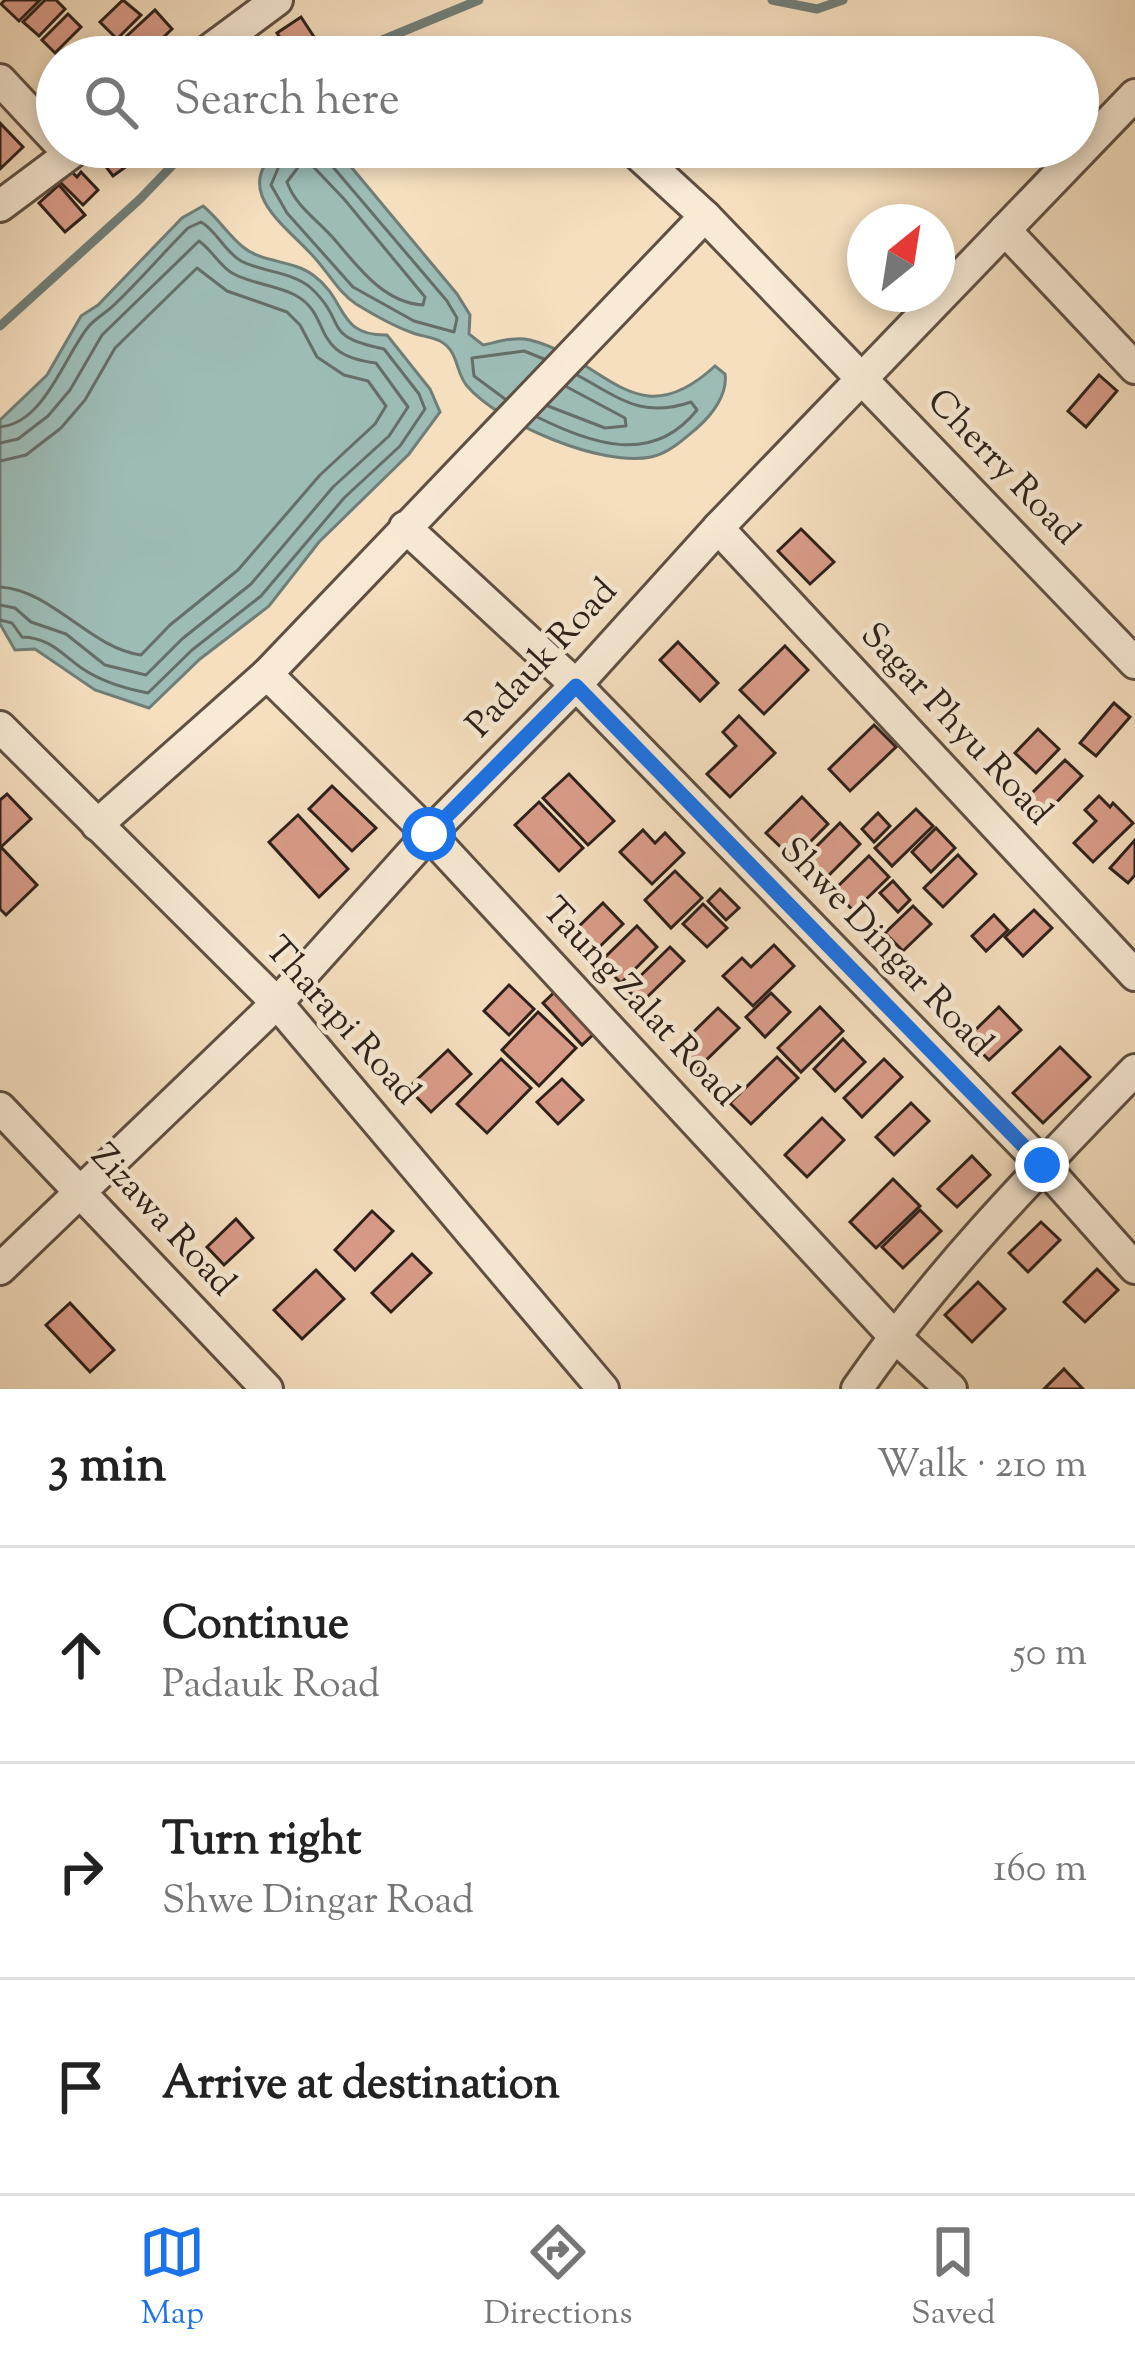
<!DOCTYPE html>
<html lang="en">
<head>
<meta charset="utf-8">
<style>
  :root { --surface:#fff; --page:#f6f6f6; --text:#222; --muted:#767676; --line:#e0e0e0; --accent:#1a73e8 }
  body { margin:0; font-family:"Sorts Mill Goudy",serif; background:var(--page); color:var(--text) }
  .compass { position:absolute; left:847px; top:204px; width:108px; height:108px; border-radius:50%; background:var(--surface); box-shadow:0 6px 18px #0003; rotate:30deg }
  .stop { position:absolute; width:36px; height:36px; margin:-27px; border:9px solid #1a73e8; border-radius:50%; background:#fff }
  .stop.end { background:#1a73e8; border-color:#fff; box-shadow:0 3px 12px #0008 }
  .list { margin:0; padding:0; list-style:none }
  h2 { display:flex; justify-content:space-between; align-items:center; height:156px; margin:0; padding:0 48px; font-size:51px }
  h2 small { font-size:39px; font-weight:400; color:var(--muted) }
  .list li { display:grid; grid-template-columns:78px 1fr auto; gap:36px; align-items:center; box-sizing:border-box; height:216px; padding:0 48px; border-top:3px solid var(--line) }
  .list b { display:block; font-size:45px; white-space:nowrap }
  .list p { margin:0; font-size:39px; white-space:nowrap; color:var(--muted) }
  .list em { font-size:39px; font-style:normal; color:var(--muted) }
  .icon { flex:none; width:66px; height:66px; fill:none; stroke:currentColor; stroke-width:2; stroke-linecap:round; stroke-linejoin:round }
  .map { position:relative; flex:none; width:1135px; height:1389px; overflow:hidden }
  .search { position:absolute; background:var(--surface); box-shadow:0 6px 18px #0003; left:36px; right:36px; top:36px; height:132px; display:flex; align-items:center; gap:30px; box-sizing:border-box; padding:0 42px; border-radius:66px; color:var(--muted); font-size:45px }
  .sheet { height:804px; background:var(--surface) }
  nav { display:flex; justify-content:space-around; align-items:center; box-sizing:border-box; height:168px; border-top:3px solid var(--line); background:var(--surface); font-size:33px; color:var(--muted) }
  nav a { display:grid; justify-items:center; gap:6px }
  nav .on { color:var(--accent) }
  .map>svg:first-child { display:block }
</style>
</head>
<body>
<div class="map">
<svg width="1135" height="1389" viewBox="0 0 1135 1389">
  <rect width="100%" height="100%" fill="#f5dfbf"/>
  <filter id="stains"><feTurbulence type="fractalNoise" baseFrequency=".00167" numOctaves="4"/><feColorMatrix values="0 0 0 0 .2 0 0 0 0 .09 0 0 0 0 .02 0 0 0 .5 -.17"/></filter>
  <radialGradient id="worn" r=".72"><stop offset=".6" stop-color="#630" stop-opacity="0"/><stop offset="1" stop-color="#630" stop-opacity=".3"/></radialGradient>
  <g fill="#9dbcb6" stroke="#707e78" stroke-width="3">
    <path d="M281,147H327L342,156L457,294L470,315L469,334L483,345C498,342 515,336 530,340C606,359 636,439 715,366L725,374C728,394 712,415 697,428C684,439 668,454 651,457C601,467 500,424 467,386C455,372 459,351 440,341C432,337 421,336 413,333C393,326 374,315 356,304C338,292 328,272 313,256C284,224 229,189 281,147Z"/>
    <path d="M203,206C218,218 228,235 243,247C262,263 293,260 313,275C348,300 336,336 387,335L430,389L440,412L409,454L319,542L269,606L200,659L149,708L95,690L35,649L15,650L0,624V420L47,375L81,316L98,305L182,218Z"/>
  </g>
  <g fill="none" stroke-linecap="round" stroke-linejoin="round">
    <g stroke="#656e68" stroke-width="3">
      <polyline points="287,147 271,185 287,213 353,287 414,321 454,332 457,318 447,301 327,160 324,147"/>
      <path d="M305,158L344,199L425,297L423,305C384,303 358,267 335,240C318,220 296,207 287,182Z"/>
      <polyline points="505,399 474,376 472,358 524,351 544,359"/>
      <polyline points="548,406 605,428 626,426 625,418 567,387"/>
      <path d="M537,417C593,444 652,466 697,410L691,402C641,419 620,398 577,375"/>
      <path d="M0,427C45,423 64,356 89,326C97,317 109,311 117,302C142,278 164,252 188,228L201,222C217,231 224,251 241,261C262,272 293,272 311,288C350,325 319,335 384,349L419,394L425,409L400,446L344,498L261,596L192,650L148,693C127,689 101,681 83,669C61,654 51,638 22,637L12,623L0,620"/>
      <path d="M0,443L18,439L48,416L70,390L102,335L199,241C211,249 219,265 232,273C251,284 276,285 295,295C334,316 308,355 376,363L408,407L389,436L333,487L251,584L182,639L146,675L105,665L66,634L31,622L15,608L0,605"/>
      <path d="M0,461L26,455L61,428L85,400L115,348L197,268L227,291L287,312L300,325L317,357L344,375L368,381L386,406L375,424L320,475L238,570L170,625L141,655C90,648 52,590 0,587"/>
    </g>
    <g stroke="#707e78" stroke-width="9">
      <polyline points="772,0 817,9 843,0"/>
      <polyline points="341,57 479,0"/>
      <polyline points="0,326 140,199 190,147"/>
    </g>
  </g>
  <g fill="#da9c89" stroke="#2d201a" stroke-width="3">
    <polygon points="5,0 40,0 19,21 1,4"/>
    <polygon points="45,0 56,0 65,9 39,36 23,22"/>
    <polygon points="123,0 141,15 117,39 100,22"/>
    <polygon points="155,10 172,29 143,57 126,57 116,46"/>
    <polygon points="68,14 81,27 55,53 42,40"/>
    <polygon points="301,17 318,43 293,57 277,33"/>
    <polygon points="0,123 23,147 0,169"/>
    <polygon points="115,149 127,166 113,176 101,160"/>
    <polygon points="71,171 77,177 81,172 98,190 83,205 60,182"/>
    <polygon points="59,185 85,215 65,232 39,203"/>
    <polygon points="1099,375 1117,391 1086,427 1068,411"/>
    <polygon points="801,529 834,562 810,584 778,551"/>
    <polygon points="678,642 718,683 700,701 660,660"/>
    <polygon points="785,646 808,670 764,714 740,690"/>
    <polygon points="1114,703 1130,717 1096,756 1080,743"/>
    <polygon points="739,716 775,753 730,797 707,774 736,746 723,732"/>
    <polygon points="874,725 896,747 850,791 829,769"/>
    <polygon points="1038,729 1059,749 1036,773 1015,753"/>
    <polygon points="1065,760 1082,776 1042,817 1025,800"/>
    <polygon points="569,774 614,821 588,845 543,798"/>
    <polygon points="332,786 376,828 352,851 309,809"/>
    <polygon points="7,794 31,819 1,847 37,885 6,915 0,909 0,800"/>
    <polygon points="1099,796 1110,807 1113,803 1133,823 1093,862 1074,843 1096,821 1085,810"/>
    <polygon points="802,797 828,824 793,859 766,833"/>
    <polygon points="539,802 583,848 559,871 515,825"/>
    <polygon points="916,809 933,826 892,866 875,848"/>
    <polygon points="878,813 890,826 874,842 862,829"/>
    <polygon points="298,815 348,869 319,897 269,842"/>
    <polygon points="840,823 860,844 822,882 802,861"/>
    <polygon points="936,828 955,848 931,872 912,852"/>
    <polygon points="643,830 655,843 665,833 684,853 652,884 620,852"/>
    <polygon points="1135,840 1135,875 1128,883 1110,868"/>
    <polygon points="958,855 976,874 943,907 924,888"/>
    <polygon points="869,856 889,877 854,911 833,891"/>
    <polygon points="675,871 702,898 671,928 645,900"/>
    <polygon points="893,881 910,900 898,912 880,893"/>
    <polygon points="720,889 739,908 726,920 708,901"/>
    <polygon points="603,903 623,924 592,954 572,933"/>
    <polygon points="703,904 727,928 707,947 683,924"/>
    <polygon points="913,906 931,924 903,951 885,933"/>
    <polygon points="1034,910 1052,928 1023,956 1005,937"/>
    <polygon points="994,915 1008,930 986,951 972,936"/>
    <polygon points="637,926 657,947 621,983 600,962"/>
    <polygon points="774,945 794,966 753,1006 723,976 742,958 751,967"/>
    <polygon points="670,947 684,961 641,1003 627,989"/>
    <polygon points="509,985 534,1009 509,1035 484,1011"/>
    <polygon points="560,987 599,1029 582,1045 543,1003"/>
    <polygon points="771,993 790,1012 765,1037 746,1017"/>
    <polygon points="820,1007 843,1031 801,1072 778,1048"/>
    <polygon points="999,1007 1021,1030 989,1060 967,1038"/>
    <polygon points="718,1008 739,1028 697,1069 677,1048"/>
    <polygon points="538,1012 576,1048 539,1086 502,1050"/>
    <polygon points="843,1039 865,1062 835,1091 814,1069"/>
    <polygon points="1060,1047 1090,1077 1043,1123 1013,1093"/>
    <polygon points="448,1050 471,1074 431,1112 408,1088"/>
    <polygon points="777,1057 798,1078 751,1124 730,1103"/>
    <polygon points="501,1059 531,1088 487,1133 457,1104"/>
    <polygon points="884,1059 902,1077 862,1117 844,1098"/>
    <polygon points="562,1079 583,1100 558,1124 537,1102"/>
    <polygon points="911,1103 929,1121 894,1155 876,1137"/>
    <polygon points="822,1118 844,1140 807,1177 785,1155"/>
    <polygon points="972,1156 990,1175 957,1207 938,1189"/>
    <polygon points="893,1179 920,1206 876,1248 850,1222"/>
    <polygon points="920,1210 941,1231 903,1268 882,1247"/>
    <polygon points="372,1211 393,1231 355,1270 335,1250"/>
    <polygon points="236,1219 253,1238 224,1265 207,1247"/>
    <polygon points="1041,1222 1060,1240 1028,1272 1009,1253"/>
    <polygon points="412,1254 431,1273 391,1312 372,1293"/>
    <polygon points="1097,1269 1118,1290 1085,1322 1064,1302"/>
    <polygon points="316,1270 344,1299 302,1339 274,1310"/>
    <polygon points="978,1282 1005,1309 972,1342 945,1315"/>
    <polygon points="70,1303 114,1350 90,1372 46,1325"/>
    <polygon points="1064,1369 1083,1389 1044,1389"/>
  </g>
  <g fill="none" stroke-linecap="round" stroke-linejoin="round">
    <defs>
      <g id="minor">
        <polyline points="200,57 277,0"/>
        <polyline points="0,80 57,141"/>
        <polyline points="630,147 705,216 1135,663"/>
        <polyline points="0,206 79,147"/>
        <polyline points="1005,230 1135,368"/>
        <polyline points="405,527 576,685 1043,1165 1135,1268"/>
        <polyline points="718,528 1135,975"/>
        <polyline points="267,674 429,834 894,1336 951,1389"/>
        <polyline points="0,727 277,1003 603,1389"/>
        <polyline points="97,825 267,674 705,216"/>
        <polyline points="0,1108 267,1389"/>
        <polyline points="0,1269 277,1003 429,834 576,685 718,528 1135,95"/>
        <path d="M857,1389C937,1273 1037,1171 1135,1070"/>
      </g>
    </defs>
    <use href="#minor" stroke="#5f5043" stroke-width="36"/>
    <use href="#minor" stroke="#f8ead5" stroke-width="30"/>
  </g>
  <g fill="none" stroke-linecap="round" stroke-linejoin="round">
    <polyline stroke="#1a73e8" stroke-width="15" points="429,834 576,686 1042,1165"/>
  </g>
  <g text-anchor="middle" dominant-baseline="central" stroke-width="9" stroke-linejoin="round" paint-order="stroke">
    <g font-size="36" fill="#2d201a" stroke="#f8ead5">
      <text transform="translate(1002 468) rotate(46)">Cherry Road</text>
      <text transform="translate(543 659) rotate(-47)">Padauk Road</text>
      <text transform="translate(955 725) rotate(47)">Sagar Phyu Road</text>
      <text transform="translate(885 948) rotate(46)">Shwe Dingar Road</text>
      <text transform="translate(639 1003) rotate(47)">Taung Zalat Road</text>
      <text transform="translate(341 1022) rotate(48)">Tharapi Road</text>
      <text transform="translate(162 1221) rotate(47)">Zizawa Road</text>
    </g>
  </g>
  <rect width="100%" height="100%" filter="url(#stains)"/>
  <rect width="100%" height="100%" fill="url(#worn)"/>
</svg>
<svg class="compass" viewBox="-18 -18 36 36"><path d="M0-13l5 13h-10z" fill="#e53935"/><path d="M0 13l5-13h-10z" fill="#767676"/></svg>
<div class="stop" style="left:429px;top:834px"></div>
<div class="stop end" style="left:1042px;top:1165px"></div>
<div class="search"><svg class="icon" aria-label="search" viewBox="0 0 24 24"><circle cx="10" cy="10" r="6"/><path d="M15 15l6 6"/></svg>Search here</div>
</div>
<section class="sheet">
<h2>3 min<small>Walk · 210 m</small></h2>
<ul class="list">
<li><svg class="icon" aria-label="ahead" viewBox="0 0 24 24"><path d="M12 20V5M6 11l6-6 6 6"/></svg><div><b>Continue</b><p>Padauk Road</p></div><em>50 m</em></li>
<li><svg class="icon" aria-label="right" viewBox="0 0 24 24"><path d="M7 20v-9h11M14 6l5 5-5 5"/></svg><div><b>Turn right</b><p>Shwe Dingar Road</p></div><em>160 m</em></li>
<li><svg class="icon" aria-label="arrive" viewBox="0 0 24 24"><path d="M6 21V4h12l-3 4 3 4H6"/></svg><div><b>Arrive at destination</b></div></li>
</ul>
</section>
<nav>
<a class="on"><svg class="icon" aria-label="map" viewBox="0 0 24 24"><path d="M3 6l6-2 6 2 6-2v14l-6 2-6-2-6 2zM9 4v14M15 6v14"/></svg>Map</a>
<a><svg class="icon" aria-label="directions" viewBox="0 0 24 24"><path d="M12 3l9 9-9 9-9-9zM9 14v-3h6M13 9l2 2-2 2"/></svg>Directions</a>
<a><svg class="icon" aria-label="saved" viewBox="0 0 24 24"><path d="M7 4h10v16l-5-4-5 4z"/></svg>Saved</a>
</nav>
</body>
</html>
